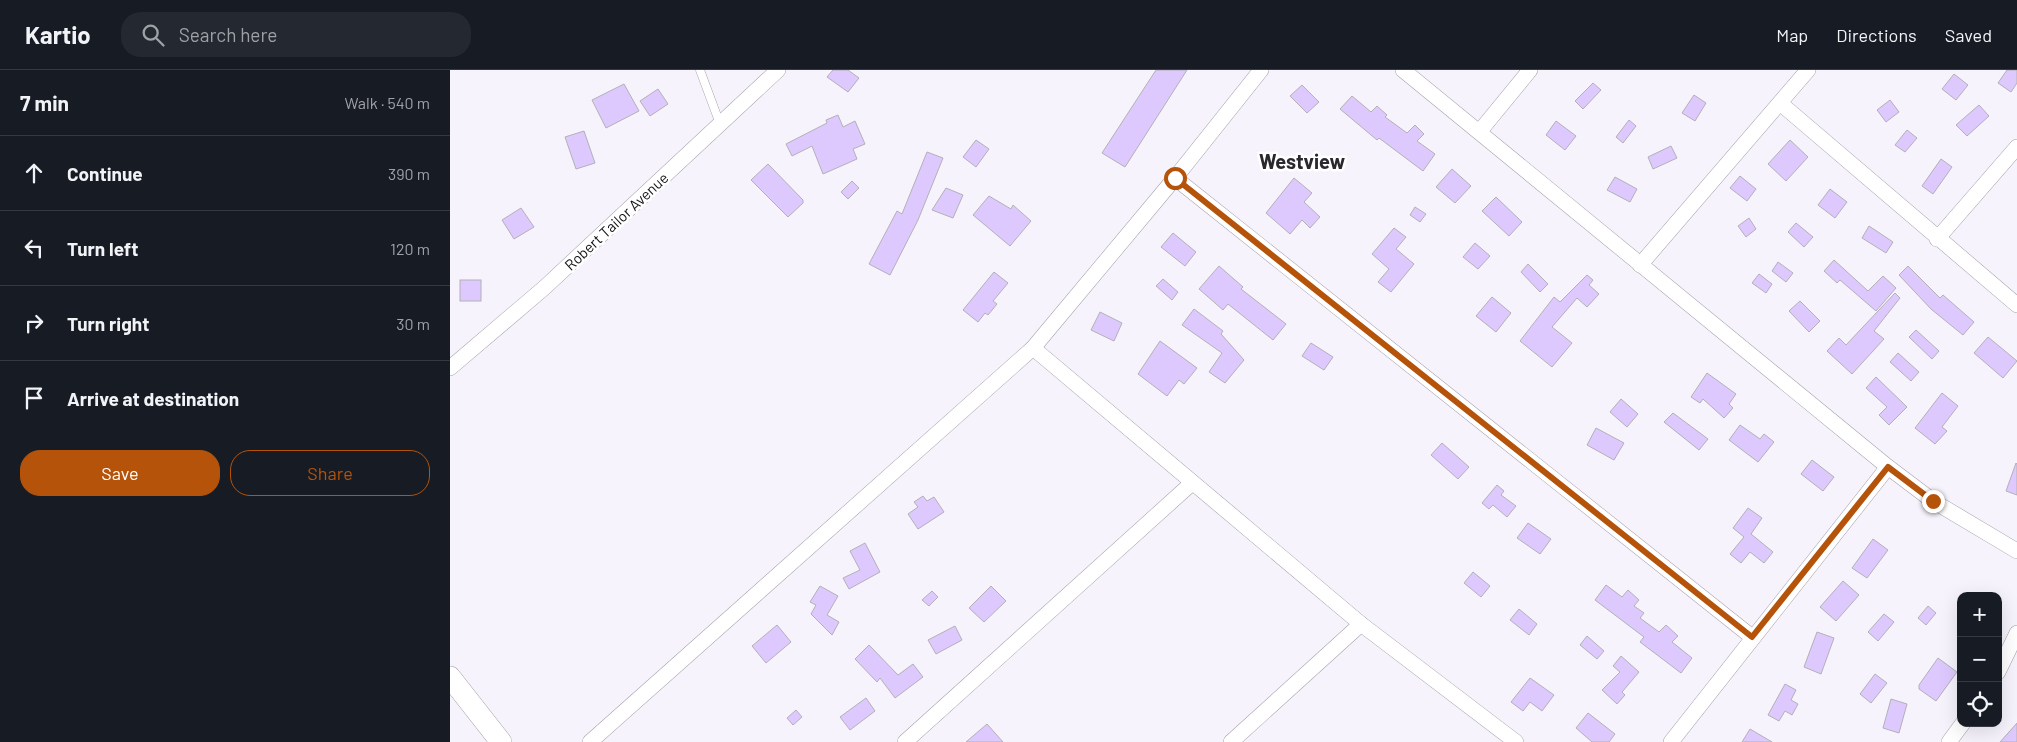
<!DOCTYPE html>
<html lang="en">
<head>
<meta charset="utf-8">
<style>
  :root { --surface:#171b24; --page:#242831; --text:#f1f3f6; --muted:#9ea1a6; --line:#363941; --accent:#b45309 }
  body { margin:0; font-family:Barlow,sans-serif; background:var(--page); color:var(--text) }
  .controls { position:absolute; right:15px; bottom:15px; display:grid; overflow:hidden; border-radius:10px; box-shadow:0 5px 20px #0002 }
  .controls button { width:45px; height:45px; display:grid; place-items:center; padding:0; border:0; border-bottom:1px solid var(--line); background:var(--surface); color:var(--text); font:25px sans-serif }
  .stop { position:absolute; width:15px; height:15px; margin:-11px; border:4px solid #b45309; border-radius:50%; background:#fff }
  .stop.end { background:#b45309; border-color:#fff; box-shadow:0 1px 5px #0008 }
  .list { margin:0; padding:0; list-style:none }
  h2 { display:flex; justify-content:space-between; align-items:center; height:65px; margin:0; padding:0 20px; font-size:21px }
  h2 small { font-size:16px; font-weight:400; color:var(--muted) }
  .list li { display:grid; grid-template-columns:32px 1fr auto; gap:15px; align-items:center; box-sizing:border-box; height:75px; padding:0 20px; border-top:1px solid var(--line) }
  .list b { display:block; font-size:19px; white-space:nowrap }
  .list em { font-size:16px; font-style:normal; color:var(--muted) }
  .actions { display:flex; gap:10px; padding:15px 20px }
  .actions a { flex:1; padding:11px 0; border:1px solid var(--accent); border-radius:20px; text-align:center; font-size:18px; color:var(--accent) }
  .actions .main { background:var(--accent); color:#fff }
  .icon { flex:none; width:28px; height:28px; fill:none; stroke:currentColor; stroke-width:2; stroke-linecap:round; stroke-linejoin:round }
  .map { position:relative; flex:none; width:1567px; height:672px; overflow:hidden }
  header { display:flex; align-items:center; gap:30px; box-sizing:border-box; height:70px; padding:0 25px; background:var(--surface); border-bottom:1px solid var(--line) }
  header strong { font-size:24px }
  nav { display:flex; gap:28px; margin-inline-start:auto; font-size:18px }
  .search { width:350px; height:45px; background:var(--page); display:flex; align-items:center; gap:12px; box-sizing:border-box; padding:0 18px; border-radius:20px; color:var(--muted); font-size:19px }
  main { display:flex }
  aside { flex:1; background:var(--surface) }
  .map>svg:first-child { display:block }
</style>
</head>
<body>
<header>
<strong>Kartio</strong>
<div class="search"><svg class="icon" aria-label="search" viewBox="0 0 24 24"><circle cx="10" cy="10" r="6"/><path d="M15 15l6 6"/></svg>Search here</div>
<nav><a>Map</a><a>Directions</a><a>Saved</a></nav>
</header>
<main>
<aside>
<h2>7 min<small>Walk · 540 m</small></h2>
<ul class="list">
<li><svg class="icon" aria-label="ahead" viewBox="0 0 24 24"><path d="M12 20V5M6 11l6-6 6 6"/></svg><div><b>Continue</b></div><em>390 m</em></li>
<li><svg class="icon" aria-label="left" viewBox="0 0 24 24"><path d="M17 20v-9H6M10 6l-5 5 5 5"/></svg><div><b>Turn left</b></div><em>120 m</em></li>
<li><svg class="icon" aria-label="right" viewBox="0 0 24 24"><path d="M7 20v-9h11M14 6l5 5-5 5"/></svg><div><b>Turn right</b></div><em>30 m</em></li>
<li><svg class="icon" aria-label="arrive" viewBox="0 0 24 24"><path d="M6 21V4h12l-3 4 3 4H6"/></svg><div><b>Arrive at destination</b></div></li>
</ul>
<div class="actions"><a class="main">Save</a><a>Share</a></div>
</aside>
<div class="map">
<svg width="1567" height="672" viewBox="0 0 1567 672">
  <rect width="100%" height="100%" fill="#f6f3fc"/>
  <g fill="#dec9fe" stroke="#b3b0b8">
    <polygon points="383,0 398,0 409,8 398,22 377,7"/>
    <polygon points="706,0 737,0 675,97 652,83"/>
    <polygon points="1557,0 1567,0 1567,13 1561,22 1548,13"/>
    <polygon points="1504,4 1518,15 1506,30 1492,19"/>
    <polygon points="1143,13 1151,20 1133,39 1125,31"/>
    <polygon points="174,14 189,41 156,58 142,30"/>
    <polygon points="852,15 869,32 857,43 840,26"/>
    <polygon points="208,19 218,34 200,46 190,31"/>
    <polygon points="1244,25 1256,33 1245,51 1232,43"/>
    <polygon points="902,26 921,42 927,36 937,45 935,47 957,63 965,55 974,64 967,71 985,84 973,101 929,68 927,70 890,39"/>
    <polygon points="1440,30 1449,42 1436,52 1427,40"/>
    <polygon points="1529,35 1539,46 1517,66 1506,55"/>
    <polygon points="388,45 393,57 405,51 415,74 403,79 407,89 373,104 362,76 342,86 336,74 377,53 376,50"/>
    <polygon points="1179,50 1186,56 1173,73 1166,67"/>
    <polygon points="1106,51 1126,66 1115,80 1096,65"/>
    <polygon points="1457,60 1467,68 1455,82 1445,75"/>
    <polygon points="134,61 145,93 126,99 115,67"/>
    <polygon points="526,70 539,79 526,97 513,87"/>
    <polygon points="1340,70 1358,87 1336,111 1318,94"/>
    <polygon points="1221,76 1227,88 1203,99 1198,87"/>
    <polygon points="477,82 493,88 468,150 440,205 419,194 447,141 452,144"/>
    <polygon points="1491,89 1502,97 1483,124 1472,116"/>
    <polygon points="318,94 353,130 353,133 338,147 301,110"/>
    <polygon points="1002,99 1021,116 1005,133 986,117"/>
    <polygon points="1290,106 1306,119 1297,131 1280,118"/>
    <polygon points="1165,107 1187,119 1180,132 1157,120"/>
    <polygon points="844,108 862,123 854,132 870,147 860,158 852,150 840,164 816,143"/>
    <polygon points="402,111 409,118 398,129 391,122"/>
    <polygon points="496,118 513,125 503,148 482,140"/>
    <polygon points="1380,119 1397,132 1385,148 1368,135"/>
    <polygon points="539,126 561,139 563,135 581,151 560,176 523,145"/>
    <polygon points="1046,127 1072,152 1059,166 1032,141"/>
    <polygon points="965,137 976,144 970,152 960,145"/>
    <polygon points="71,138 84,157 64,169 52,150"/>
    <polygon points="1299,148 1306,159 1296,167 1288,156"/>
    <polygon points="1346,153 1363,167 1354,177 1338,162"/>
    <polygon points="1419,156 1443,172 1436,183 1412,168"/>
    <polygon points="944,158 956,167 946,179 964,194 941,222 928,212 939,199 922,184"/>
    <polygon points="723,163 746,182 735,196 711,177"/>
    <polygon points="1025,173 1040,186 1028,199 1013,187"/>
    <polygon points="1384,190 1418,221 1433,206 1446,218 1426,241 1390,210 1387,213 1374,201"/>
    <polygon points="1328,192 1343,203 1336,212 1322,201"/>
    <polygon points="1078,194 1098,214 1090,222 1071,202"/>
    <polygon points="769,196 793,217 791,219 836,254 823,270 778,234 773,240 749,219"/>
    <polygon points="1458,196 1490,228 1493,225 1524,252 1513,265 1481,239 1449,205"/>
    <polygon points="544,202 558,213 543,231 547,234 538,245 535,243 528,252 513,240"/>
    <polygon points="1309,204 1322,214 1316,223 1302,213"/>
    <polygon points="1137,205 1143,210 1139,215 1149,224 1137,237 1127,228 1102,257 1122,273 1102,297 1070,271 1104,227 1110,232"/>
    <polygon points="713,209 728,222 722,230 706,216"/>
    <rect x="10" y="210" width="21" height="21"/>
    <polygon points="1445,223 1450,228 1424,261 1434,269 1402,304 1377,281 1389,268 1396,275"/>
    <polygon points="1042,227 1061,243 1046,262 1026,246"/>
    <polygon points="1350,231 1370,251 1359,262 1339,241"/>
    <polygon points="744,239 773,261 771,264 794,290 775,313 759,302 772,283 732,255"/>
    <polygon points="650,242 672,253 664,271 641,260"/>
    <polygon points="1466,260 1489,281 1482,289 1459,267"/>
    <polygon points="1538,267 1567,291 1553,308 1524,283"/>
    <polygon points="710,271 747,298 734,314 729,310 717,326 688,304"/>
    <polygon points="861,273 883,287 874,300 852,286"/>
    <polygon points="1448,283 1469,302 1461,311 1440,292"/>
    <polygon points="1257,303 1286,324 1279,334 1283,338 1274,348 1253,329 1250,333 1241,327"/>
    <polygon points="1426,307 1457,337 1439,355 1429,345 1437,337 1416,318"/>
    <polygon points="1492,323 1508,336 1492,357 1497,361 1485,374 1465,358"/>
    <polygon points="1171,329 1188,344 1177,357 1160,342"/>
    <polygon points="1223,343 1258,369 1249,380 1214,352"/>
    <polygon points="1290,355 1310,369 1314,364 1324,372 1308,392 1279,370"/>
    <polygon points="1146,358 1174,373 1164,390 1137,375"/>
    <polygon points="992,373 1019,397 1008,409 981,385"/>
    <polygon points="1362,390 1384,407 1373,421 1351,404"/>
    <polygon points="1566,393 1567,394 1567,425 1556,421"/>
    <polygon points="1047,415 1054,421 1051,425 1066,436 1057,447 1043,435 1039,439 1032,433"/>
    <polygon points="473,426 477,431 484,427 494,442 468,459 458,444 468,437 464,432"/>
    <polygon points="1298,438 1312,448 1301,464 1323,482 1314,493 1300,482 1291,493 1280,484 1294,467 1283,458"/>
    <polygon points="1078,453 1101,469 1090,484 1067,468"/>
    <polygon points="1423,469 1438,480 1417,508 1402,498"/>
    <polygon points="415,473 430,502 399,519 393,508 410,500 400,481"/>
    <polygon points="1023,502 1040,516 1031,527 1014,513"/>
    <polygon points="1393,511 1409,525 1386,551 1370,537"/>
    <polygon points="1156,515 1172,527 1178,520 1189,530 1184,536 1194,543 1190,548 1209,562 1216,555 1228,566 1222,572 1242,588 1231,603 1190,572 1194,567 1145,530"/>
    <polygon points="370,516 388,526 377,545 389,552 382,565 361,544 366,535 360,532"/>
    <polygon points="541,516 556,531 534,552 519,538"/>
    <polygon points="482,521 488,527 479,536 472,530"/>
    <polygon points="1478,536 1486,543 1476,555 1468,548"/>
    <polygon points="1069,539 1087,554 1079,565 1060,550"/>
    <polygon points="1434,544 1444,552 1428,571 1418,562"/>
    <polygon points="327,555 341,572 316,593 302,576"/>
    <polygon points="505,556 512,570 486,584 478,570"/>
    <polygon points="1367,562 1384,568 1371,604 1354,597"/>
    <polygon points="1137,566 1154,581 1147,589 1130,575"/>
    <polygon points="419,575 448,605 463,594 473,607 445,628 430,608 427,612 405,589"/>
    <polygon points="1171,586 1189,602 1172,622 1175,625 1167,634 1152,620 1170,602 1163,596"/>
    <polygon points="1488,588 1507,602 1486,631 1469,619 1469,615"/>
    <polygon points="1425,604 1437,613 1421,633 1410,624"/>
    <polygon points="1080,608 1104,625 1092,641 1080,632 1073,641 1061,632"/>
    <polygon points="1335,614 1346,620 1341,630 1348,634 1342,645 1335,641 1329,651 1318,645"/>
    <polygon points="416,628 425,641 400,660 390,647"/>
    <polygon points="1441,629 1457,634 1449,663 1433,658"/>
    <polygon points="346,640 352,647 343,655 337,648"/>
    <polygon points="1138,643 1165,664 1159,672 1142,672 1126,658"/>
    <polygon points="1567,653 1567,672 1550,672"/>
    <polygon points="537,654 553,672 516,672"/>
    <polygon points="1300,659 1322,672 1292,672"/>
  </g>
  <g fill="none" stroke-linecap="round" stroke-linejoin="round">
    <defs>
      <polyline id="service" points="250,0 270,54"/>
      <g id="minor">
        <polyline points="953,0 1438,397 1483,431 1567,481"/>
        <polyline points="1330,33 1567,235"/>
        <polyline points="1030,61 1080,0"/>
        <polyline points="725,108 1302,567"/>
        <polyline points="1487,169 1567,77"/>
        <polyline points="1190,195 1358,0"/>
        <polyline points="583,278 911,554 1066,672"/>
        <polyline points="0,298 94,218 328,0"/>
        <polyline points="1548,602 1567,563"/>
        <polyline points="140,672 583,278 725,108 811,0"/>
        <polyline points="455,672 742,413"/>
        <polyline points="781,672 911,554"/>
        <polyline points="1221,672 1438,397"/>
        <polyline points="1499,672 1513,653"/>
      </g>
      <polyline id="secondary" points="0,607 51,672"/>
    </defs>
    <use href="#service" stroke="#a4a1a9" stroke-width="9"/>
    <use href="#minor" stroke="#a4a1a9" stroke-width="16"/>
    <use href="#secondary" stroke="#a4a1a9" stroke-width="22"/>
    <use href="#service" stroke="#fff" stroke-width="8"/>
    <use href="#minor" stroke="#fff" stroke-width="15"/>
    <use href="#secondary" stroke="#fff" stroke-width="21"/>
  </g>
  <g fill="none" stroke-linecap="round" stroke-linejoin="round">
    <polyline stroke="#b45309" stroke-width="6" points="725,108 1302,567 1438,397 1483,431"/>
  </g>
  <g text-anchor="middle" dominant-baseline="central" stroke-width="5" stroke-linejoin="round" paint-order="stroke">
    <g font-size="15" fill="#121113" stroke="#fff">
      <text transform="translate(166 151) rotate(-43)">Robert Tailor Avenue</text>
    </g>
    <g font-size="20" font-weight="bold" fill="#2a282e" stroke="#fff">
      <text x="852" y="91">Westview</text>
    </g>
  </g>
</svg>
<div class="controls">
<button>+</button>
<button>−</button>
<button><svg class="icon" aria-label="locate" viewBox="0 0 24 24"><circle cx="12" cy="12" r="6"/><path d="M12 2v4M12 18v4M2 12h4M18 12h4"/></svg></button>
</div>
<div class="stop" style="left:725px;top:108px"></div>
<div class="stop end" style="left:1483px;top:431px"></div>
</div>
</main>
</body>
</html>
